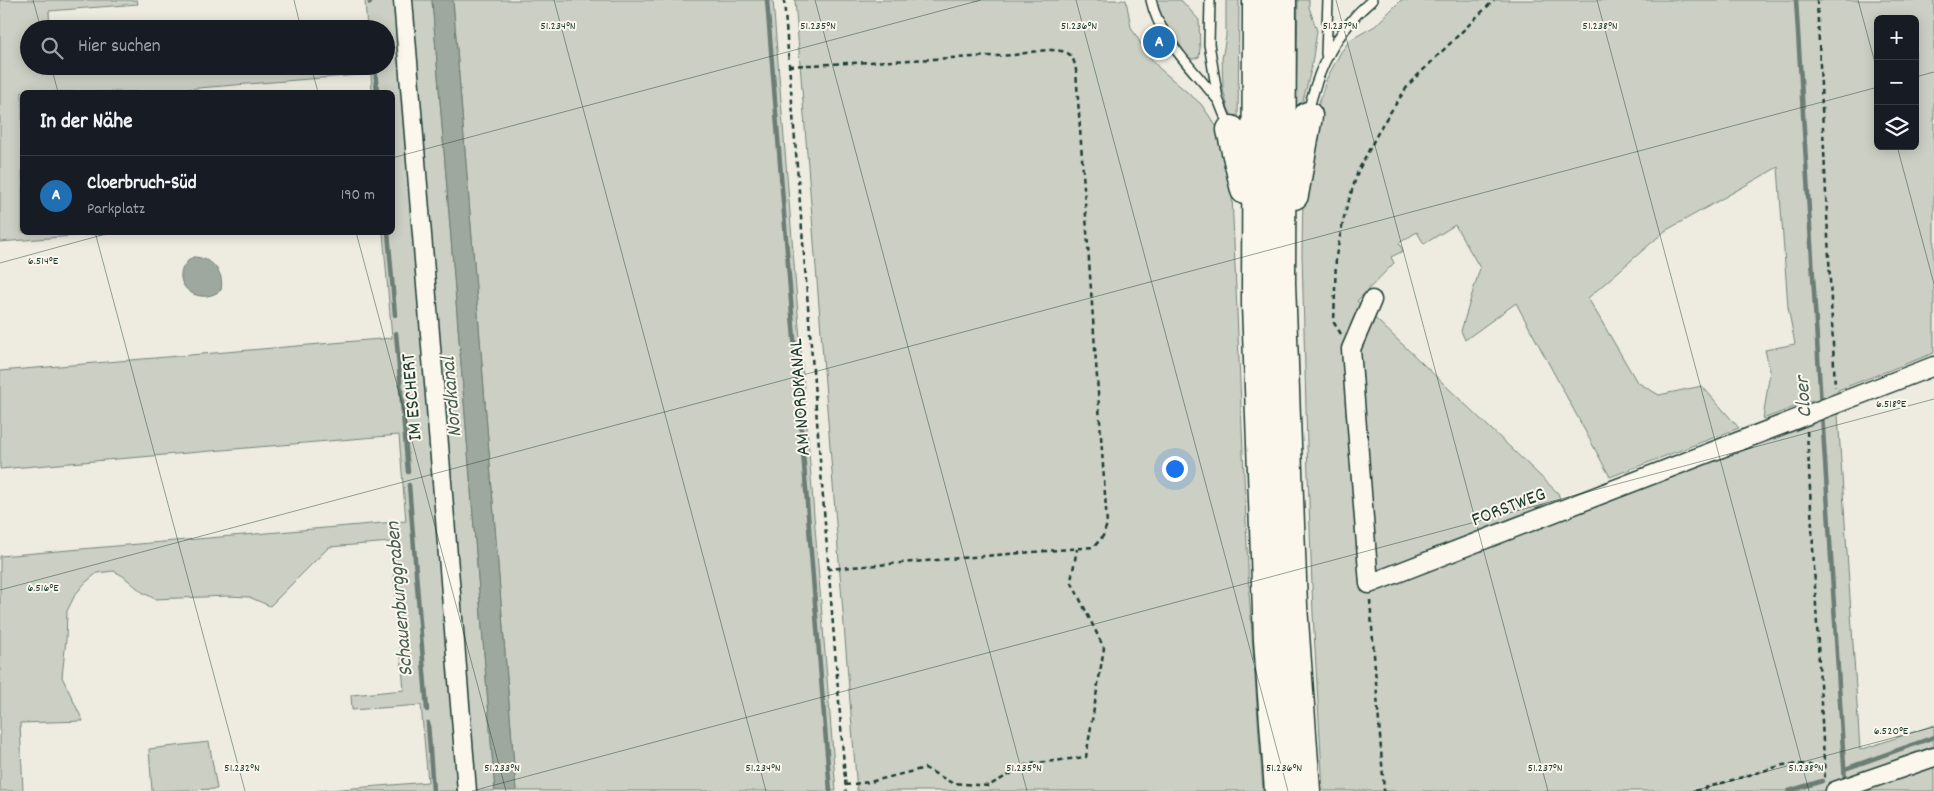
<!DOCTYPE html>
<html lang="de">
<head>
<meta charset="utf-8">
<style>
  :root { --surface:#171b24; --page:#20242c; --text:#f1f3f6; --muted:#9ea1a6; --line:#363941; --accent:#1f6fb2 }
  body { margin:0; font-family:Dekko,sans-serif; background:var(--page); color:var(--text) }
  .controls { position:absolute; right:15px; top:15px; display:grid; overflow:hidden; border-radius:8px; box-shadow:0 2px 12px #0003 }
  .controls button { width:45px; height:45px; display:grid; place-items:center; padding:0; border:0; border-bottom:1px solid var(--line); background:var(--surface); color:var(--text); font:25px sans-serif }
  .you { position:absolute; left:1174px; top:468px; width:18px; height:18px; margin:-12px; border:4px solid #fff; border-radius:50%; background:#1a73e8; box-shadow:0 0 0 8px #1a73e833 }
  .badge { display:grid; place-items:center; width:32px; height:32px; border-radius:50%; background:var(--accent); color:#fff; font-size:16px; font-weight:700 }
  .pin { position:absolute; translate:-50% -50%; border:2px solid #fff; box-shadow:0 1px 5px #0006 }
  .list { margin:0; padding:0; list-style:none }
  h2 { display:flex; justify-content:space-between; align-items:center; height:65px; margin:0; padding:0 20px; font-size:21px }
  h2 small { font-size:16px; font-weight:400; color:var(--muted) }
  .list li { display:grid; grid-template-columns:32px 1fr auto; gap:15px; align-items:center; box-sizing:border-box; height:80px; padding:0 20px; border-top:1px solid var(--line) }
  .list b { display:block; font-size:19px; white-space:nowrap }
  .list p { margin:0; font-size:16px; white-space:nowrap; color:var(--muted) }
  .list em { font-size:16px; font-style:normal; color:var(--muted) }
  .icon { flex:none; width:28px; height:28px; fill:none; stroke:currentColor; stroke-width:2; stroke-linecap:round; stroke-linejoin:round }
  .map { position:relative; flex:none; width:1934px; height:791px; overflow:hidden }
  .search { position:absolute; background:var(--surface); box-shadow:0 2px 12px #0003; left:20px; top:20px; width:375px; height:55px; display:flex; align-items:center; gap:12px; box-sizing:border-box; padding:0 18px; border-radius:28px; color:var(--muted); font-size:19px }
  .panel { position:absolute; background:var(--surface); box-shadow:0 2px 12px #0003; left:20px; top:90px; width:375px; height:145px; border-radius:8px }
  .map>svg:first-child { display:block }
</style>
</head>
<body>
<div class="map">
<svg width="1934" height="791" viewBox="0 0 1934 791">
  <rect width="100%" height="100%" fill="#eeece1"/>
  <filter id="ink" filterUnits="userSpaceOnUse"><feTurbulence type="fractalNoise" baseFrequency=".02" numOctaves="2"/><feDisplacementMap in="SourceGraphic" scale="10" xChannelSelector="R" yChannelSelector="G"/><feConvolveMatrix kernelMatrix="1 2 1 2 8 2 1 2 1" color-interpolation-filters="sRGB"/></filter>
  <g filter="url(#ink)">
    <g fill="#cbcfc4" stroke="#75867c" fill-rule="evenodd">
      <polygon points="0,0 137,0 138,4 49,11 50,29 29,29 29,66 386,66 386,29 367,29 365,0 395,0 460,791 317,791 428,782 421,705 352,710 351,695 404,690 391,542 329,547 270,606 249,597 227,596 155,599 142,592 123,576 114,571 97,573 85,583 75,595 67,611 66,640 62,677 83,721 20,723 23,791 0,791 0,556 406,521 399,435 0,469 0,371 392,338 383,233 392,232 392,92 372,92 371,74 186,89 186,92 22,92 22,232 110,233 0,242"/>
      <polygon points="412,0 432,0 495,791 476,791"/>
      <polygon points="453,0 773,0 836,791 516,791"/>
      <polygon points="795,0 1126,0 1131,27 1145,51 1159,68 1201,104 1221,133 1231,172 1249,592 1263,791 857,791"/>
      <polygon points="1157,0 1181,0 1199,20 1200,49 1199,57 1193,59 1188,57 1160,15"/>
      <polygon points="1226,0 1239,0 1238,129 1228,108 1223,89 1222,59 1226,36"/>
      <polygon points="1298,0 1309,0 1309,7 1317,31 1311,70 1300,112 1296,110"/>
      <path d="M1401,0H1934V353L1838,390V415L1860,750L1934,725V746L1862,772L1863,789L1934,764V791H1323L1313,614L1307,446L1302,254L1303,190L1314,118L1327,78L1341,52L1350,40L1375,26ZM1878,19H1915V146H1878ZM1778,167L1788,307L1795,344L1765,350L1770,371L1763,419L1813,400V424L1566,518L1558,493L1357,301L1394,263L1391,257L1403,251L1399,243L1417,232L1424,244L1455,225L1480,268L1461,331L1465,340L1516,303L1610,477L1739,428L1702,386L1659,395L1637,382L1588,298L1665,231Z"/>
      <polygon points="209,742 217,789 152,791 149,749"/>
    </g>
    <g fill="#9fa89f" stroke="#6c7d74">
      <polygon points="432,0 453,0 516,791 495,791"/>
      <path d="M193,257C211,257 225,272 221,290C195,310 163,277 193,257Z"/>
    </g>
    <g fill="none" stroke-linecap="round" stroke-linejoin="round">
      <g stroke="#6c7d74" stroke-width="4.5">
        <polyline points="370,0 370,3"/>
        <polyline points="767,0 830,791"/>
        <polyline points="1796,0 1821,405"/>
        <polyline points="375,66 377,92"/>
        <polyline points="388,232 395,315"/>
        <polyline points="396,333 408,472"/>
        <polyline points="1822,413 1845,782"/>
        <polyline points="409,485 427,710"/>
        <polyline points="428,723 433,791"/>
        <polyline points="1845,769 1934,737"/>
        <polyline points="1789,791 1822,781"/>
      </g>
      <defs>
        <g id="service">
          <path d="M1151,0C1159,38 1193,69 1217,99"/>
          <polyline points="1210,0 1209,44 1218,99 1230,129"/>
          <polyline points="1326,54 1328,0"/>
          <path d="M1308,112C1317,75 1328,48 1353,19C1358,12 1366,6 1372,0"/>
        </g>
        <g id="minor">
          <polyline points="403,0 467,791"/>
          <polyline points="1372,300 1351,349 1369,584 1934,366"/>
          <polyline points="1835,791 1934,757"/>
        </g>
        <g id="motorway">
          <polyline points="1257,0 1256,304 1268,640 1279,791"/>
          <polyline points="1282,0 1281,283 1293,606 1306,791"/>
          <polyline points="1231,130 1245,190"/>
          <polyline points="1294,195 1308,116"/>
        </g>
      </defs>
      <use href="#service" stroke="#1f3d34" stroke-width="12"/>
      <use href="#minor" stroke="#1f3d34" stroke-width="21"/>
      <use href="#motorway" stroke="#1f3d34" stroke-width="31"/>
      <g stroke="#1f3d34" stroke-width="2.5" stroke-dasharray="5 4" stroke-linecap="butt">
        <polyline points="784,0 846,791"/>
        <polyline points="1817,0 1835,387"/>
        <path d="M789,66L1014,55C1027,53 1059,45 1070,55C1074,59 1075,65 1076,70L1107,524L1103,536L1094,547L828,569"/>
        <polyline points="1341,334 1334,323 1336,256 1345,213 1358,171 1382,125 1409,84 1494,0"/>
        <polyline points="1807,431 1825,780"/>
        <polyline points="1370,600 1384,791"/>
        <polyline points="845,785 870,782 925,768 952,783 988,786 1029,764 1086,757 1104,648 1071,581 1077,549"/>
        <polyline points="1695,791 1783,765 1808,764 1824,773"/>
      </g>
      <use href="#service" stroke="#fbf7ec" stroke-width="9"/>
      <use href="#minor" stroke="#fbf7ec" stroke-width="18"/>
      <use href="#motorway" stroke="#fbf7ec" stroke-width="28"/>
    </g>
  </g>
  <path fill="none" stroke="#1f3d34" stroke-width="1" stroke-opacity="0.45" d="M33,0L41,29M294,0L301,29M554,0L766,791M815,0L1027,791M1076,0L1288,791M1336,0L1548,791M1597,0L1809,791M1858,0L1878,74M51,66L58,92M311,66L318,92M1915,77L1934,72M1897,146L1934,284M392,158L981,0M95,232L245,791M356,232L506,791M0,263L113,232M0,590L1878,87M472,791L1934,399M1693,791L1934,727"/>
  <g text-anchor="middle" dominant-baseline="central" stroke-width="4" stroke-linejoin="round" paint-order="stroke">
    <g font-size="20" fill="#1f3d34" stroke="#fbf7ec">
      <text transform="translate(413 397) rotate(-95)">IM ESCHERT</text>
      <text transform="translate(801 397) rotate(-94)">AM NORDKANAL</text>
      <text transform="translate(1509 508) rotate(-21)">FORSTWEG</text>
    </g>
    <g font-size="21" font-style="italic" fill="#455d54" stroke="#fbf7ec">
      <text transform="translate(453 397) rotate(-95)">Nordkanal</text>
      <text transform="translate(1805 397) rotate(-94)">Cloer</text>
      <text transform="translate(401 599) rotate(-95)">Schauenburggraben</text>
    </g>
  </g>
  <g font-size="12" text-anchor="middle" fill="#1f3d34" stroke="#fbf7ec" stroke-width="4" stroke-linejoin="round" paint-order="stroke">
    <text x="558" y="29">51.234°N</text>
    <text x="818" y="29">51.235°N</text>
    <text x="1079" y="29">51.236°N</text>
    <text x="1340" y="29">51.237°N</text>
    <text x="1600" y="29">51.238°N</text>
    <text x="43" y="264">6.514°E</text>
    <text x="1891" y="407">6.518°E</text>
    <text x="43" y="591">6.516°E</text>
    <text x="1891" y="734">6.520°E</text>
    <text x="242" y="771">51.232°N</text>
    <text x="502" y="771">51.233°N</text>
    <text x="763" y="771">51.234°N</text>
    <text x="1024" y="771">51.235°N</text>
    <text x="1284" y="771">51.236°N</text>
    <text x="1545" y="771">51.237°N</text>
    <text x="1806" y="771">51.238°N</text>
  </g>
</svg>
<div class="controls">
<button>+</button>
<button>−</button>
<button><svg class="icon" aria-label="layers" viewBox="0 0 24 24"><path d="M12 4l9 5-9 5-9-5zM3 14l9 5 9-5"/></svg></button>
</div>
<div class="you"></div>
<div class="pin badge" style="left:1159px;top:42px">A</div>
<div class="search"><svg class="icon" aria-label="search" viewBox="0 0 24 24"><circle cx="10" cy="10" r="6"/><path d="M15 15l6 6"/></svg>Hier suchen</div>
<section class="panel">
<h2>In der Nähe<small></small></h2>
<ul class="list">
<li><span class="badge">A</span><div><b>Cloerbruch-Süd</b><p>Parkplatz</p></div><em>190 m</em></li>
</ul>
</section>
</div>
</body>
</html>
